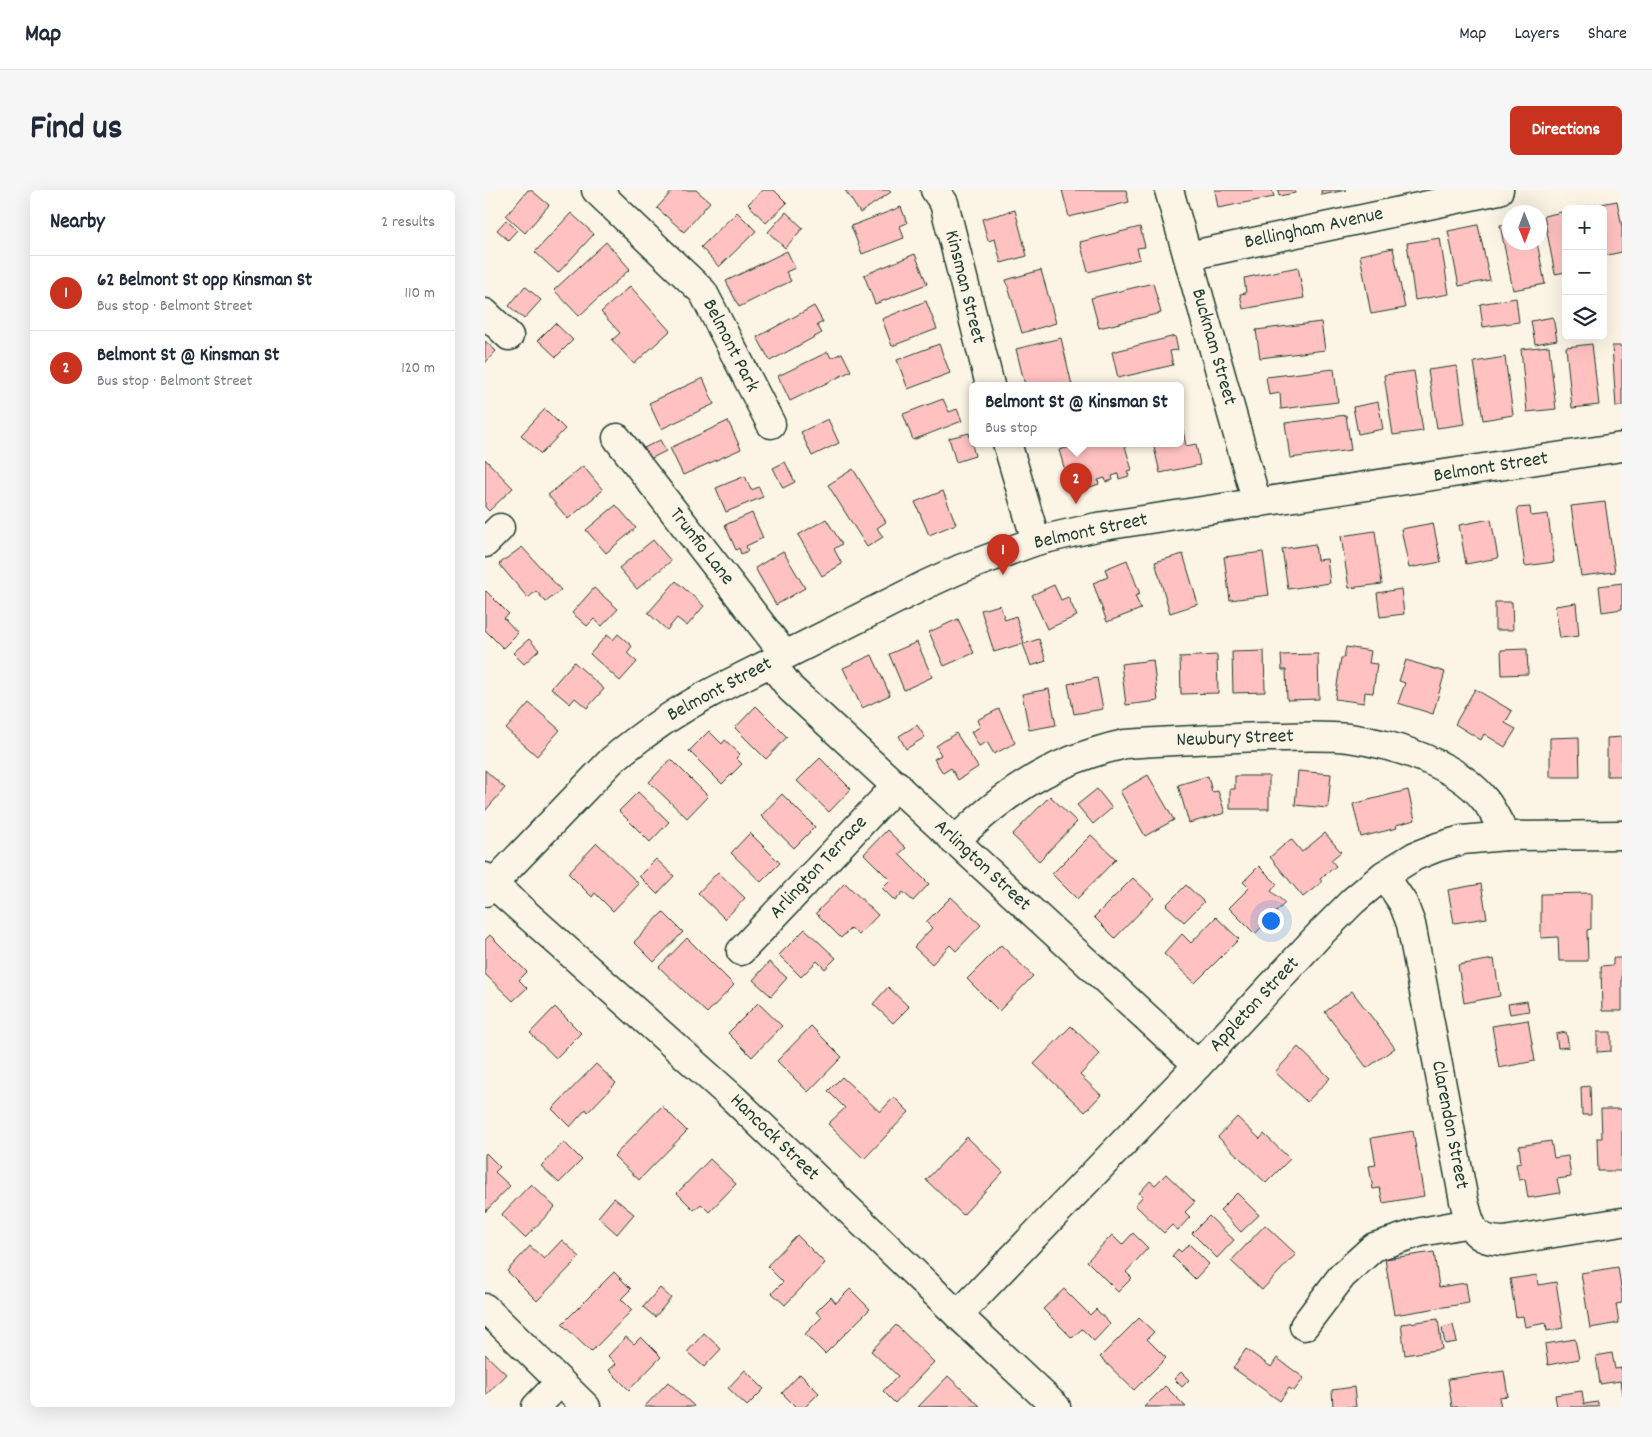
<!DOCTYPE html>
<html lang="en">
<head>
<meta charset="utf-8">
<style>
  :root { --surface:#fff; --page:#f6f6f7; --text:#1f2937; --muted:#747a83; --line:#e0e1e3; --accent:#c8321e }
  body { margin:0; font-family:Dekko,sans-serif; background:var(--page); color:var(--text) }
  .controls { position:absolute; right:15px; top:15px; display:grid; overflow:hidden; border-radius:8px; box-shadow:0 5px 20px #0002 }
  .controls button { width:45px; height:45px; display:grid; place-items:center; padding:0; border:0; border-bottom:1px solid var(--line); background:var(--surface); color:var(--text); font:25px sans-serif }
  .compass { position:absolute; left:1017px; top:15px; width:45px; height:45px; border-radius:50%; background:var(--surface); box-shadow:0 5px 20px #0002; rotate:179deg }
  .you { position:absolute; left:785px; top:730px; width:18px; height:18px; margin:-12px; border:4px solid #fff; border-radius:50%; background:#1a73e8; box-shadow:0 0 0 8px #1a73e833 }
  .badge { display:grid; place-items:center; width:32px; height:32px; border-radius:50%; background:var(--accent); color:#fff; font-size:16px; font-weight:700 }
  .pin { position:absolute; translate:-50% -41px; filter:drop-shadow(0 1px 2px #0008) }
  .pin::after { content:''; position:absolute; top:26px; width:18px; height:15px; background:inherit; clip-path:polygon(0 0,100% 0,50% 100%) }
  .popup { position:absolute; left:484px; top:192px; width:215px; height:65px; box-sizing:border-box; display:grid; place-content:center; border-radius:8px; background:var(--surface); filter:drop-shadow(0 1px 4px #0005); font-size:16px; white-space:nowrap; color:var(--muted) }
  .popup b { font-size:19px; color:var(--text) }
  .popup::after { content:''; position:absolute; left:50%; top:100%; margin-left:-10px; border:10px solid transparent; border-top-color:var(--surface) }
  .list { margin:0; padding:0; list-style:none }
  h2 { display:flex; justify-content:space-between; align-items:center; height:65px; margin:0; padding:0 20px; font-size:21px }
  h2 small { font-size:16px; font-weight:400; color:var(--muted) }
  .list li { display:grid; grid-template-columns:32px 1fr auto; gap:15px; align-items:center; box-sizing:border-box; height:75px; padding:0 20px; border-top:1px solid var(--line) }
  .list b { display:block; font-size:19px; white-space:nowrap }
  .list p { margin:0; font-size:16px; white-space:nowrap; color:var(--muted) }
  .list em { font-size:16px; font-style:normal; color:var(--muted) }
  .icon { flex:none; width:28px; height:28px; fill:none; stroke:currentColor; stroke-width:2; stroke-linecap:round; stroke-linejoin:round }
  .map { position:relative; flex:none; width:1137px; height:1217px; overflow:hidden; border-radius:8px }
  header { display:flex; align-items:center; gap:30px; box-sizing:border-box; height:70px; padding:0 25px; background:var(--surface); border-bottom:1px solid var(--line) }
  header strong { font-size:24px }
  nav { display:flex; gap:28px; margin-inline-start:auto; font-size:18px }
  .intro { display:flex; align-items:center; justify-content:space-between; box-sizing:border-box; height:120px; padding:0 30px }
  h1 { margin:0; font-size:35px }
  .button { padding:12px 22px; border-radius:8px; background:var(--accent); color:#fff; font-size:18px; font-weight:700 }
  main { display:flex; gap:30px; padding:0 30px }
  aside { flex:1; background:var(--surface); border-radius:8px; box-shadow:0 5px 20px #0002 }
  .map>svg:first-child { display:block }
</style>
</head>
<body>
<header>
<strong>Map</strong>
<nav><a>Map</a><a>Layers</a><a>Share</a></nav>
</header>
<div class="intro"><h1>Find us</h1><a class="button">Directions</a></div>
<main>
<aside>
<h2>Nearby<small>2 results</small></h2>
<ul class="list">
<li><span class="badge">1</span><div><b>62 Belmont St opp Kinsman St</b><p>Bus stop · Belmont Street</p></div><em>110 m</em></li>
<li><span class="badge">2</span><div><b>Belmont St @ Kinsman St</b><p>Bus stop · Belmont Street</p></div><em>120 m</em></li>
</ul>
</aside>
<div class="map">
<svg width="1137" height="1217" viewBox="0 0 1137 1217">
  <rect width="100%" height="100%" fill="#fcf5e5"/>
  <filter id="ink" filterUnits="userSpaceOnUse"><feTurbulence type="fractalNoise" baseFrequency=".02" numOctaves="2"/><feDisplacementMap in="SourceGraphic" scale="10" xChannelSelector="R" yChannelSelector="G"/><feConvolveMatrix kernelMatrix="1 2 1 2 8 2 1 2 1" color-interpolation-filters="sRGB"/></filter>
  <g filter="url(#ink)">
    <g fill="#ffc2c0" stroke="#1f3d34">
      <polygon points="43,0 46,0 64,15 40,43 21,26"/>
      <polygon points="188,0 211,0 225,12 199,42 172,18"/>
      <polygon points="278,0 289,0 302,13 281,33 263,14"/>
      <polygon points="360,0 405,0 406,2 375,23"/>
      <polygon points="577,0 641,0 644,12 584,27"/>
      <polygon points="730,0 787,0 789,7 733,18"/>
      <polygon points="793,0 810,0 810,3 794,6"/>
      <polygon points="836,0 861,0 837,5"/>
      <polygon points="1132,11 1137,37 1137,62 1118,66 1118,19 1100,19 1099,17"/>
      <polygon points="416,17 422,33 415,36 419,48 377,64 366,36"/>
      <polygon points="530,20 542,66 516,73 510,49 503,51 497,29"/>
      <polygon points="1081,21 1081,82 1070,84 1059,26"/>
      <polygon points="252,22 271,41 234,77 216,57"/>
      <polygon points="301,22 318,38 300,58 283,42"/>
      <polygon points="86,23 109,44 73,83 50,62"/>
      <polygon points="21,30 32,40 23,50 12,40"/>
      <polygon points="1024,34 1024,52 1052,52 1060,94 1028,100 1015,35"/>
      <polygon points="993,35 1005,90 974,96 963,41"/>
      <polygon points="655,37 660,57 652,58 655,69 603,82 595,52"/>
      <polygon points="955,48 964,104 930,110 922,53"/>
      <polygon points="121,52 145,79 94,126 69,100"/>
      <polygon points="908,58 920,118 886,124 875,65"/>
      <polygon points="302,61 310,78 301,82 306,91 254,117 241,91"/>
      <polygon points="430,64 442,94 390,114 379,85"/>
      <polygon points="813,77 819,108 758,119 755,104 761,103 759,88"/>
      <polygon points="556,80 571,133 537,143 521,90"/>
      <polygon points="668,93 676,123 614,138 606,108"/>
      <polygon points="40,96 56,110 39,129 24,116"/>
      <polygon points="145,96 185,141 149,174 127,150 135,143 116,122"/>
      <polygon points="1031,108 1034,132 998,137 995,114"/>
      <polygon points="441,111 452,139 407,156 397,129"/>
      <polygon points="329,116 338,132 332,135 337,143 285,171 272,147"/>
      <polygon points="1068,127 1072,150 1050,154 1046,131"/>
      <polygon points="836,132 840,160 775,168 771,140"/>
      <polygon points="70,133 88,150 71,167 53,150"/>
      <polygon points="690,146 693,160 685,161 688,175 633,188 627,162"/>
      <polygon points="576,148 587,195 540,195 531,159"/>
      <polygon points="0,151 11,161 0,173"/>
      <polygon points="454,154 465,183 423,199 412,170"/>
      <polygon points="1107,154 1114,215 1087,218 1081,157"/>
      <polygon points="1064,156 1071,219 1042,222 1036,159"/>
      <polygon points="1127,156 1137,156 1137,216 1131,217"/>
      <polygon points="343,162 346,168 357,163 366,181 305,211 293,186"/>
      <polygon points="1020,167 1028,225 998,230 989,172"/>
      <polygon points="972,176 980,234 952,238 943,180"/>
      <polygon points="849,179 853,212 796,219 795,203 784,205 781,187"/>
      <polygon points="929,181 938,241 908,245 899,185"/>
      <polygon points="218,188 229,214 176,239 164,213"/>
      <polygon points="458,209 464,222 472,219 477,231 428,250 418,224"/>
      <polygon points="893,212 898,239 873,244 868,217"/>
      <polygon points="60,219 80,239 56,264 36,245"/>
      <polygon points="695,225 701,256 711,254 715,275 675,283 668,253 695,253"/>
      <polygon points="861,225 866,260 805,268 800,233"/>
      <polygon points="343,229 354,253 327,266 316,242"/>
      <polygon points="243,231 256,259 198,285 185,258"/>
      <polygon points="484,243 490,266 471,272 464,248"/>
      <polygon points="175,250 181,261 165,269 159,258"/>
      <polygon points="600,253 639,253 647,280 642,281 644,286 634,289 633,284 627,286 628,290 621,292 620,288 613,290 614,294 605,297 604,293 595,295 596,299 590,301 589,297 585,298 574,260"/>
      <polygon points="0,269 28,298 4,321 0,317"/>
      <polygon points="300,272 310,292 298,298 288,278"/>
      <polygon points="98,276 118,300 83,329 63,305"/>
      <polygon points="368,279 401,332 392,338 398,347 382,357 343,295"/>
      <polygon points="260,286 266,300 274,297 278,307 241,322 231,298"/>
      <polygon points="458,301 471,334 444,345 430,312"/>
      <polygon points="1120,312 1130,382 1096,386 1086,316"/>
      <polygon points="131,315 151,338 121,363 101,340"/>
      <polygon points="1045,317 1046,326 1063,324 1069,372 1040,376 1032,318"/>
      <polygon points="267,323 278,348 261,356 263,361 256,364 254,358 251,360 240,335"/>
      <polygon points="341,329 357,354 349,359 357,374 337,386 313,345"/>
      <polygon points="1006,329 1013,368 981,374 974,335"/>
      <polygon points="948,333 956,372 924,378 916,339"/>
      <polygon points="890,341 897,394 864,398 856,346"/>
      <polygon points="168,350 186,371 152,399 134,378"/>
      <polygon points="830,354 832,370 842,369 845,393 803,399 797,359"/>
      <polygon points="37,357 76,400 61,412 51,401 43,408 14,374"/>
      <polygon points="298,361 320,398 291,415 270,378"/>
      <polygon points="778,362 784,405 745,410 739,367"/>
      <polygon points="698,364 713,414 685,423 670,372"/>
      <polygon points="642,370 655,404 650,406 656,419 622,432 608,393 623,387 620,379"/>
      <polygon points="191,391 219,416 202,436 192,428 182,440 163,423"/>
      <polygon points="1137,393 1137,419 1117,422 1114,396"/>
      <polygon points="569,395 576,410 583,407 592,426 562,439 547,405"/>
      <polygon points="109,398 133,419 117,436 109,429 102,436 87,423"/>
      <polygon points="916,399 919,424 895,427 892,403"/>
      <polygon points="1,401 24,424 19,428 33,443 18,458 0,440 0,402"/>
      <polygon points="1010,412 1027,412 1028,440 1010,440"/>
      <polygon points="1091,413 1094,446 1075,448 1070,416"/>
      <polygon points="515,415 520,430 531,426 539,453 509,462 496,420"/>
      <polygon points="473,429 489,463 459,476 444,442"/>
      <polygon points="133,444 147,456 142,463 152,472 135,491 105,464 122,445 128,450"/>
      <polygon points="44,449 54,460 39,474 28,463"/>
      <polygon points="554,449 561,471 546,476 538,454"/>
      <polygon points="432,452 447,487 419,500 404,464"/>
      <polygon points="861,457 886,461 884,473 892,474 888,503 880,502 879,513 850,509 856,468 859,468"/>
      <polygon points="1042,459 1043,484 1017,485 1016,460"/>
      <polygon points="779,461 780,502 748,503 747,462"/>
      <polygon points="833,464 834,509 802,510 801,480 797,480 796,465"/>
      <polygon points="387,465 405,505 377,518 358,478"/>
      <polygon points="732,465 733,503 696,504 695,467"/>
      <polygon points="668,470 673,511 641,515 636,474"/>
      <polygon points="921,470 960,482 948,524 913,513 920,493 914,491"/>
      <polygon points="89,472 119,499 102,518 90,508 85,514 66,498"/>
      <polygon points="612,488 618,519 589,524 583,494"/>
      <polygon points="564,499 571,535 544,540 537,504"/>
      <polygon points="990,499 1027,521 1020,533 1031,539 1020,557 999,544 996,550 970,534"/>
      <polygon points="44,513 75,540 52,566 21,539"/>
      <polygon points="271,516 302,547 281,569 250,538"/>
      <polygon points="514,519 530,553 509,564 502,552 494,556 486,542 495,537 492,530"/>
      <polygon points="432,535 440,547 421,559 414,546"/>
      <polygon points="224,541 237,554 240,550 255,564 251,568 257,574 237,594 204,561"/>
      <polygon points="471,543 493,577 473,590 466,578 458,583 449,569 456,565 451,556"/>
      <polygon points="1094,547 1095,587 1065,587 1065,548"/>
      <polygon points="1137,547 1137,586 1122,586 1122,548"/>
      <polygon points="335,568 366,599 344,622 312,591"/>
      <polygon points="186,569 223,606 202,628 164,592"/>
      <polygon points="0,580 20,598 0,621"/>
      <polygon points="813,581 846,584 843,618 810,615"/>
      <polygon points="663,585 689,630 660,646 635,601"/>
      <polygon points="723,586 727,602 733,601 740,623 704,633 693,595"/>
      <polygon points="750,586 784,586 784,619 745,619 745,599 750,599"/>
      <polygon points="612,599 627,618 608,634 592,615"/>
      <polygon points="923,600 930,630 911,635 912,638 876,647 868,614"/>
      <polygon points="153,602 184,632 165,652 134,621"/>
      <polygon points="297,604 330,637 309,658 276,626"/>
      <polygon points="565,606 592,632 554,671 527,645"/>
      <polygon points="402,640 421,658 414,664 444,694 428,711 418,702 410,711 397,698 405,690 379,664"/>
      <polygon points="265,643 295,673 276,692 246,663"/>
      <polygon points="840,643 856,662 846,670 851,676 835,689 837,692 818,707 785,667 806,649 817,662"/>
      <polygon points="606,645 631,669 592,709 567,684"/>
      <polygon points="112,653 154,694 128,721 110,703 107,707 83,683"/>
      <polygon points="171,669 189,686 172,704 154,686"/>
      <polygon points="774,676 792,694 786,701 800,713 770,744 744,718 764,698 758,692"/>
      <polygon points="233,682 260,708 240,729 213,703"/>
      <polygon points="648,688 669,708 630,748 609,727"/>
      <polygon points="360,693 393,725 374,745 366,738 356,748 331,723"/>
      <polygon points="996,694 1002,728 969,733 963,700"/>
      <polygon points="701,695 719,712 699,732 681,715"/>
      <polygon points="1106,703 1106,739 1102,740 1103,771 1074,771 1073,747 1056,748 1056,704"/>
      <polygon points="466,707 496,735 471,761 465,755 447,774 429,757 447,738 441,732"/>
      <polygon points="178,722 198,742 169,772 149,752"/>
      <polygon points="731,727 754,749 710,793 679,764 697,744 706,753"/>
      <polygon points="320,739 351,768 340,779 332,771 316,787 294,765"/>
      <polygon points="5,745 42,782 34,790 42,798 28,811 0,784 0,750"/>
      <polygon points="202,748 249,795 222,823 174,777"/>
      <polygon points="516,755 548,786 514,821 482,789"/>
      <polygon points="1128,768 1137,768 1137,821 1117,821 1116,776 1128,775"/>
      <polygon points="1009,769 1015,806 979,813 973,775"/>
      <polygon points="284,772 302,788 286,806 268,790"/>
      <polygon points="403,797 424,817 408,833 388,814"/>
      <polygon points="867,801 910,858 882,878 840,822"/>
      <polygon points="1042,811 1044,821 1025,824 1023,814"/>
      <polygon points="273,813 297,836 267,867 243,843"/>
      <polygon points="70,817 96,843 71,868 45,843"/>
      <polygon points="1043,830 1050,871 1014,878 1007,836"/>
      <polygon points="326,836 357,867 323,902 292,871"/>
      <polygon points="586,836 615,864 595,885 616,905 600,922 549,874"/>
      <polygon points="1081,842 1084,857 1073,858 1071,844"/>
      <polygon points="1112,842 1126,842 1126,861 1112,862"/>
      <polygon points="813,857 845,888 822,912 790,882"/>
      <polygon points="111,874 131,893 103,922 101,919 85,937 67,919"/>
      <polygon points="357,887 395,922 409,907 424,922 379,969 343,934 360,918 343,901"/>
      <polygon points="1105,896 1106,925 1097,925 1096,897"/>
      <polygon points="177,916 202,941 154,990 129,966"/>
      <polygon points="1116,919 1137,919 1137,981 1113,981 1112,948 1117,948"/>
      <polygon points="752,927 775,949 779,944 805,969 781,993 733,947"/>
      <polygon points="928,941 939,1006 898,1013 895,998 888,999 884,976 891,975 886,948"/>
      <polygon points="482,947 518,982 478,1025 441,990"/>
      <polygon points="1066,951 1069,968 1083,966 1086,987 1072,989 1075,1003 1043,1008 1040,989 1034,990 1031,974 1036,973 1034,956"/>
      <polygon points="79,952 97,970 74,993 56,976"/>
      <polygon points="1,963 15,977 10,982 25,996 0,1022 0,965"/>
      <polygon points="225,969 251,994 224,1022 216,1014 209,1020 192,1003"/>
      <polygon points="681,984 710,1012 700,1022 705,1027 693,1040 687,1035 679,1043 650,1015 658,1006 654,1003 665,991 670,995"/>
      <polygon points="46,994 70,1017 40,1048 16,1025"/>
      <polygon points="752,1003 774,1025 756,1042 735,1020"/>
      <polygon points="129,1008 149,1024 132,1044 113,1027"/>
      <polygon points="724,1026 749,1050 732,1068 707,1043"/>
      <polygon points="780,1035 811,1064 777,1100 746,1071"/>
      <polygon points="648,1043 663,1058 641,1082 647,1088 633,1102 602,1071 627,1045 637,1055"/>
      <polygon points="312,1045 340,1073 300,1115 287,1103 298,1092 282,1076"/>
      <polygon points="77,1050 95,1067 52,1111 22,1081 45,1056 59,1069"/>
      <polygon points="704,1054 724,1074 710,1089 687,1066 693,1059 696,1062"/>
      <polygon points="949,1062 954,1097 981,1093 984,1113 909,1125 900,1069"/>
      <polygon points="1133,1077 1137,1104 1137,1113 1131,1114 1134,1133 1105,1138 1096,1083"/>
      <polygon points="129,1082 146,1099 136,1109 147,1120 106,1162 77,1134"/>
      <polygon points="1052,1085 1053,1095 1071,1092 1078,1138 1062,1141 1061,1133 1040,1137 1038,1126 1031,1127 1025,1089"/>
      <polygon points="175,1098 186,1108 170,1127 158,1117"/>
      <polygon points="365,1099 385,1119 340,1164 320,1144 337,1127 331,1122 346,1107 351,1113"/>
      <polygon points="579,1099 605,1125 611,1119 625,1134 609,1151 597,1139 587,1148 558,1119"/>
      <polygon points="654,1128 669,1142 662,1149 681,1168 649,1200 615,1167"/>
      <polygon points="953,1129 957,1159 920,1165 916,1134"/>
      <polygon points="411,1135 449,1172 410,1213 398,1201 413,1186 386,1161"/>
      <polygon points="968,1135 972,1152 960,1154 957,1138"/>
      <polygon points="219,1143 236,1159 219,1177 202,1162"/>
      <polygon points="141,1147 149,1154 156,1147 176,1167 144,1200 124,1180 131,1174 123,1166"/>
      <polygon points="1090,1149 1094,1169 1063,1175 1060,1154"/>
      <polygon points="761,1159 786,1177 792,1168 819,1188 809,1201 804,1198 795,1211 748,1178"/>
      <polygon points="1127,1163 1130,1179 1137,1178 1137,1205 1135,1191 1115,1194 1111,1166"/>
      <polygon points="0,1164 21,1184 0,1206"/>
      <polygon points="260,1180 279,1199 262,1216 243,1198"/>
      <polygon points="1019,1181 1023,1206 1014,1207 1016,1217 967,1217 963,1189"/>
      <polygon points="696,1182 704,1190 697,1197 689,1189"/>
      <polygon points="315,1184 334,1203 320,1217 311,1217 297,1203"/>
      <polygon points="463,1186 495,1216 433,1217"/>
      <polygon points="183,1192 209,1216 207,1217 159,1217"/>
      <polygon points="680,1196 701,1217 659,1217"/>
      <polygon points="869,1197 871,1217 848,1217 847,1200"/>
      <polygon points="1097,1201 1099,1214 1113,1212 1113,1217 1072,1217 1070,1205"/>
    </g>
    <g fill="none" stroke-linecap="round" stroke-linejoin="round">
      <defs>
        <g id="street">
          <polyline points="111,0 218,102 286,234"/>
          <polyline points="450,0 459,13 505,195"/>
          <polyline points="703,66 1014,0"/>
          <polyline points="0,123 24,146"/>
          <polyline points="132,248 300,465"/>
          <polyline points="522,253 551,351"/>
          <polyline points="0,353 15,338"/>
          <polyline points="286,473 306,499 713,875"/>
          <path d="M469,651C484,638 499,623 516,611C552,583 595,564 640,554C688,551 736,548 784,547C811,547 838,545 864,548C908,554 972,574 1000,610C1009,621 1014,635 1021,646"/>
          <path d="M899,685L918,713L926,734L979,1011C986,1037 987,1051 1019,1051L1137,1032"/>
          <polyline points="256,761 412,595"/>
          <polyline points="0,1118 101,1217"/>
          <polyline points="473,1125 713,875 835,744 868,711 899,685 930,666 953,657 977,650 1021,646 1137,645"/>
          <polyline points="819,1136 857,1086 889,1057 936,1042 985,1033"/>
          <polyline points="51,1217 75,1192"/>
        </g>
        <g id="secondary">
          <polyline points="684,0 772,313"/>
          <polyline points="0,687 249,909 473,1125 571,1217"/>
          <path d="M0,702L127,570C160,542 194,519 233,499L442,394L475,379L551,351L612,337L1137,257"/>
        </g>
      </defs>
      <use href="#street" stroke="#1f3d34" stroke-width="31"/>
      <use href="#secondary" stroke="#1f3d34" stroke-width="31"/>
      <use href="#street" stroke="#fcf5e5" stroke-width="28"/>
      <use href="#secondary" stroke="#fcf5e5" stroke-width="28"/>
    </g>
  </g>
  <g text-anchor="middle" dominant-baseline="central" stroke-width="4.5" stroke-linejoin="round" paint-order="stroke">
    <g font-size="20" fill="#1f3d34" stroke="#fcf5e5">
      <text transform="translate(829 39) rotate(-12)">Bellingham Avenue</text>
      <text transform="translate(479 97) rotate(76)">Kinsman Street</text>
      <text transform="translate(245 156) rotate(63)">Belmont Park</text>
      <text transform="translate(728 157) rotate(74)">Bucknam Street</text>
      <text transform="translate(1006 278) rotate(-9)">Belmont Street</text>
      <text transform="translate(606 342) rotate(-12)">Belmont Street</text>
      <text transform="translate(216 357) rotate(52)">Trunfio Lane</text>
      <text transform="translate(235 500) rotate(-28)">Belmont Street</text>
      <text transform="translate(750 549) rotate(-2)">Newbury Street</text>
      <text transform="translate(497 676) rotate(43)">Arlington Street</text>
      <text transform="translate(334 678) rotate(-47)">Arlington Terrace</text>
      <text transform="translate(770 815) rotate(-47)">Appleton Street</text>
      <text transform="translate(964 935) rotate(79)">Clarendon Street</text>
      <text transform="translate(289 948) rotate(44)">Hancock Street</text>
    </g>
  </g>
</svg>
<div class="controls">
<button>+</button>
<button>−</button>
<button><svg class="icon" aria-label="layers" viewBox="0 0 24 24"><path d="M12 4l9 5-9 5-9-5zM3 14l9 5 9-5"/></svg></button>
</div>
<svg class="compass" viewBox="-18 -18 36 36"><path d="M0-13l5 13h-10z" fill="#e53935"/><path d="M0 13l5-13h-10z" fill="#747a83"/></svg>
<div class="you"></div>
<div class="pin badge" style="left:518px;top:385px">1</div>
<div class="pin badge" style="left:591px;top:314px">2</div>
<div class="popup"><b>Belmont St @ Kinsman St</b>Bus stop</div>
</div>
</main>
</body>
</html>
